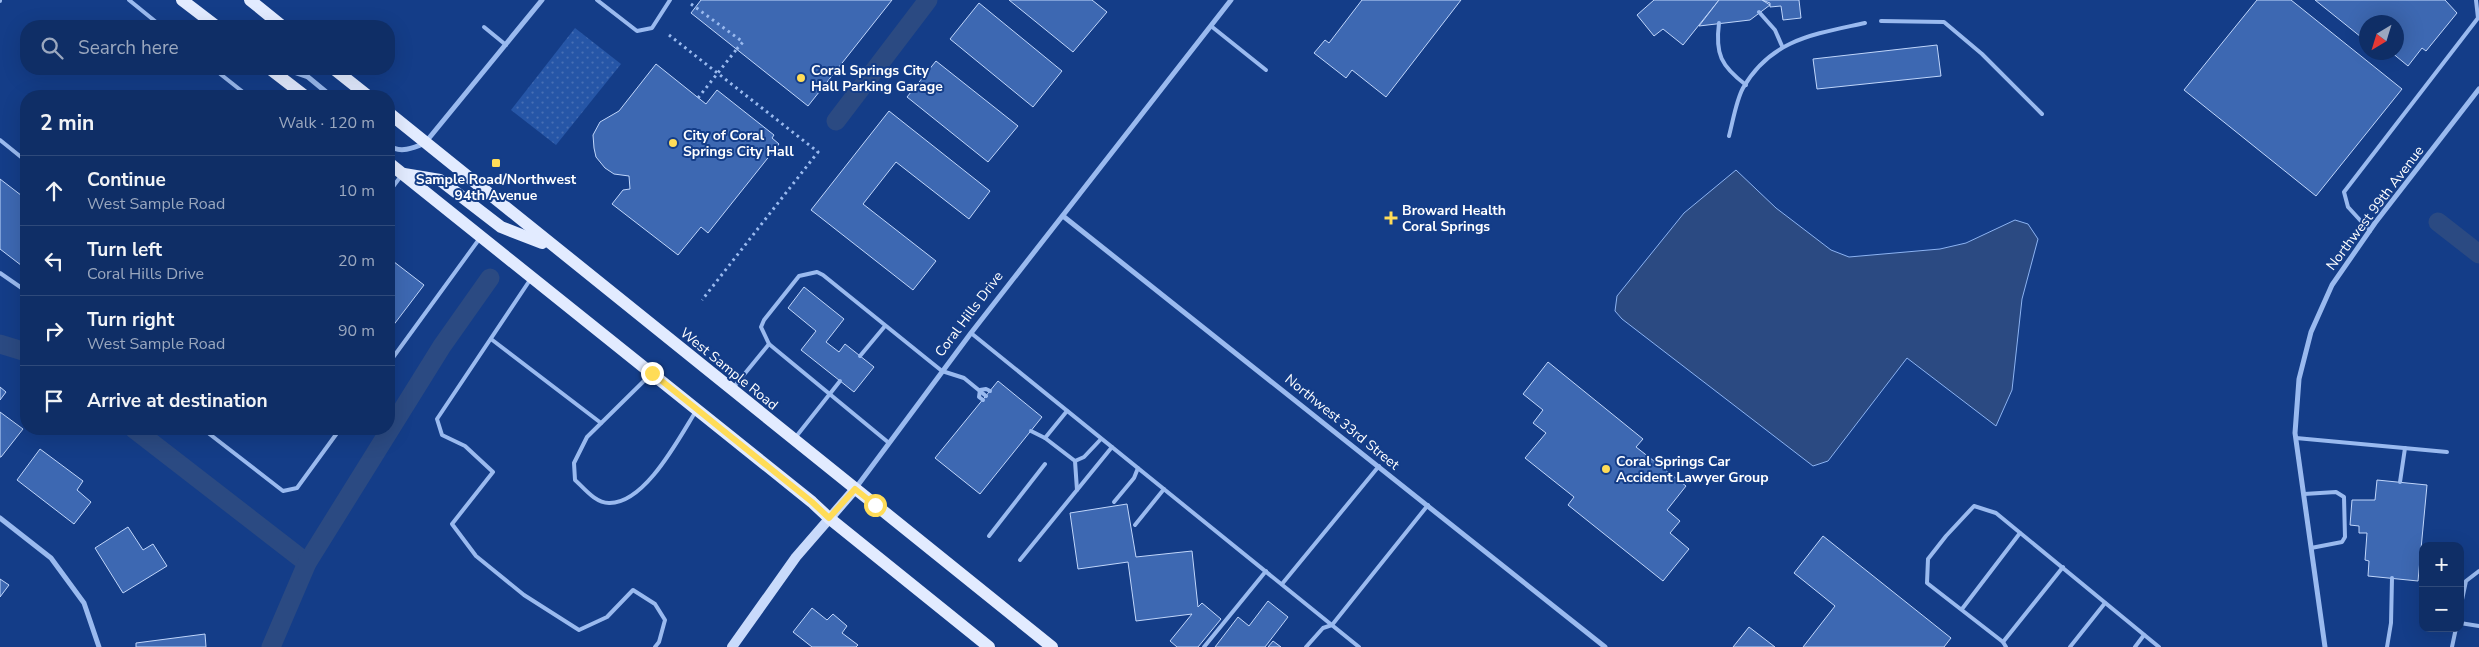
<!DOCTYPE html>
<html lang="en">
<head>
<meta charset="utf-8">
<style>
  :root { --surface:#0f2e66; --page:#1d3a6f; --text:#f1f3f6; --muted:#9ba8bf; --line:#2f4a7a }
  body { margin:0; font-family:"Nunito Sans",sans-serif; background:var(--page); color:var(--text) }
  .controls { position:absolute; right:15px; bottom:15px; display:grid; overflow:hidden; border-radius:10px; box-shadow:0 5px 20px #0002 }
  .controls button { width:45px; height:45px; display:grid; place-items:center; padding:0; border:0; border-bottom:1px solid var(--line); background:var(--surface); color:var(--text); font:25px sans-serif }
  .compass { position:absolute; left:2359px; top:15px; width:45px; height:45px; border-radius:50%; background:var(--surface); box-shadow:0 5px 20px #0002; rotate:218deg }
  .stop { position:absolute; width:15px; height:15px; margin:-11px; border:4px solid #ffdc58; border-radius:50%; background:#fff }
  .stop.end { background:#ffdc58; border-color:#fff; box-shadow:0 1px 5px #0008 }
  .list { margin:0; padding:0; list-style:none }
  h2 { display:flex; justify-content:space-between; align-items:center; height:65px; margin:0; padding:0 20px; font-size:21px }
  h2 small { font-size:16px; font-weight:400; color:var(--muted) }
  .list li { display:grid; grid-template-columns:32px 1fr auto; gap:15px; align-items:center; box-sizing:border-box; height:70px; padding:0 20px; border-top:1px solid var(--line) }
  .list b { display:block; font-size:19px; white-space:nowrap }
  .list p { margin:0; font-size:16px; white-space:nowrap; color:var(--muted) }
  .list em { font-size:16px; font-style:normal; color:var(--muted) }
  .icon { flex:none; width:28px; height:28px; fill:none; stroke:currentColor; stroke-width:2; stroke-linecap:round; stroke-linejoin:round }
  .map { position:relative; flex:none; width:2479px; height:647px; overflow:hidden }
  .search { position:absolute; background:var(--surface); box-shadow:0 5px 20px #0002; left:20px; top:20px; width:375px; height:55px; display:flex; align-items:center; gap:12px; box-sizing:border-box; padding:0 18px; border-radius:20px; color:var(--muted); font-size:19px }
  .panel { position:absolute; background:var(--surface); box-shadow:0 5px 20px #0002; left:20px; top:90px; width:375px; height:345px; border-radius:20px }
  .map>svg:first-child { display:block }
</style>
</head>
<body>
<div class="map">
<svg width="2479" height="647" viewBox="0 0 2479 647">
  <defs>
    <pattern id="green-dots" width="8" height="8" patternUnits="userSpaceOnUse" patternTransform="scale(1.25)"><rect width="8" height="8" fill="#2656a7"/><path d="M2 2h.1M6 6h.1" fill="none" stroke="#476fb4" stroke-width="1.8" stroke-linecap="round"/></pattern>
  </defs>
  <rect width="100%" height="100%" fill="#143d88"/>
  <polygon fill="url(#green-dots)" points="575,28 621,64 556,145 511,110"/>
  <polygon fill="#2b4a82" stroke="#8cb3f2" points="1736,170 1776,208 1831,250 1849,257 1940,249 1966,243 2015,220 2028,224 2038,239 2022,299 2012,390 1996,426 1907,358 1828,461 1813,466 1622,319 1615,311 1617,296 1684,213"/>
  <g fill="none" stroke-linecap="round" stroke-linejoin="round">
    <g stroke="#2b4a82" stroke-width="19">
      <polyline points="836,121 928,0"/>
      <polyline points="2438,222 2479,254"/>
      <polyline points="0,344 26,352"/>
      <polyline points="134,429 307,563"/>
      <polyline points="271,647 307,563 442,346 490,278"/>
    </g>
  </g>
  <g fill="#3d68b2" stroke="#c0d6fb">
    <polygon points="701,0 892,0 808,106 691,13"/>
    <polygon points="1009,0 1092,0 1107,12 1073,52"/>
    <polygon points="1362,0 1461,0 1386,97 1352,70 1346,78 1314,53 1325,40 1329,43"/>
    <polygon points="1654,0 1719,0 1683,45 1663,29 1654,36 1637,15"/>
    <polygon points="1719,0 1762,0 1770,5 1750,20 1699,26"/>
    <polygon points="1762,0 1799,0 1801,18 1783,20 1781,6 1770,7 1770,3"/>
    <polygon points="2257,0 2291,0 2402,89 2316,196 2184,90"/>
    <polygon points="2315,0 2445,0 2457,13 2426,51 2422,48 2408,66 2391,52 2396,52 2396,22 2366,22 2366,41"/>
    <polygon points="979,3 1062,71 1033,107 950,39"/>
    <polygon points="1937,45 1941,76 1817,89 1813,59"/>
    <polygon points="936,61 1018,126 988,162 907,97"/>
    <polygon points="656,64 706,104 717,90 774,135 772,138 779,144 708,233 701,227 678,255 612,204 623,190 630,189 629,176 614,174 605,168 596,157 594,148 593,135 600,122 619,111"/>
    <polygon points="889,111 990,191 969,219 896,162 863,204 936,261 913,290 811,210"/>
    <polygon points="0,179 26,199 26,269 0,249"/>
    <polygon points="389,258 424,285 389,331"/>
    <polygon points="804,287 844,319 826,342 839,352 845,344 874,367 854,392 801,350 816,331 788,308"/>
    <polygon points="1548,362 1643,439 1636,447 1686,486 1667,510 1680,521 1670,533 1689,549 1663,581 1568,505 1574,497 1525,458 1546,433 1533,423 1543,410 1523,394"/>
    <polygon points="998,381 1042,417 980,494 935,458"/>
    <polygon points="0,387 6,392 0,400"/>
    <polygon points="0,412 23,429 1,457 0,457"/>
    <polygon points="40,449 83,481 77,490 91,502 74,524 17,480"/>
    <polygon points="2377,480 2427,485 2418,581 2368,576 2369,561 2365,560 2367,533 2359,533 2359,526 2350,525 2352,500 2375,500"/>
    <polygon points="1127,504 1136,557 1192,551 1198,607 1202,603 1221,619 1198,647 1177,647 1170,641 1192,614 1136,621 1128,562 1078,569 1070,513"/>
    <polygon points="128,527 143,550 153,544 167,566 123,593 95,548"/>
    <polygon points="1823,536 1951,638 1944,647 1803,647 1835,606 1794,573"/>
    <polygon points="0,579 9,585 0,597"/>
    <polygon points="1268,601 1288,617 1265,647 1215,647 1238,617 1249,626"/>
    <polygon points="812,608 827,620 833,614 847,626 842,633 858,645 856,647 812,647 793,632"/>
    <polygon points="1749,627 1775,647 1733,647"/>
    <polygon points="205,634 206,647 136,647 136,643"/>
    <polygon points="1273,641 1281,647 1268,647"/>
  </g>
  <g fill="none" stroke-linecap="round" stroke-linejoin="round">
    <g stroke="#9abaef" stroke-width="3" stroke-dasharray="2.5 4" stroke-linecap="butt">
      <polyline points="691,4 743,42 736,50"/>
      <polyline points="669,35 818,152 702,300"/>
    </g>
    <g stroke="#9abaef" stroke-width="4">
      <polyline points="129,0 161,26"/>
      <polyline points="597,0 637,31 652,28 670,0"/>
      <polyline points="0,1 0,0"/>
      <polyline points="1759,12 1775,30 1782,46"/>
      <polyline points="1881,21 1944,22 1982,54 2042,114"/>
      <path d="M1719,23C1715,54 1721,66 1746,85"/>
      <polyline points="1211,26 1266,70"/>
      <polyline points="484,27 506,45"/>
      <polyline points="214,69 248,96"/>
      <path d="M1729,136C1733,121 1736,101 1743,88C1771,39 1815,34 1865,23"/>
      <polyline points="0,140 26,161"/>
      <polyline points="389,192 401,176"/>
      <polyline points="2370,231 2348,207 2344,192 2478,18 2476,0"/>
      <polyline points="0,273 26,291"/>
      <polyline points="530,280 437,419 442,435 465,446 493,472 452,524 476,556 524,595 579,630 607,617 633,590 655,604 665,620 659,642 655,647"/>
      <polyline points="971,333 1359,647"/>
      <polyline points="491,339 601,423"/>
      <polyline points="860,356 885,326"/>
      <polyline points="389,363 480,238"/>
      <path d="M650,375L587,437L574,463L575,480C584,488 595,503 609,503C645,504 679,438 696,411"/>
      <polyline points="733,388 769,344"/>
      <polyline points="983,400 979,397 980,390 986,389 990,391"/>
      <polyline points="203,429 283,491 297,488 340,429"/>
      <polyline points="1031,431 1045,438 1075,461 1077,490"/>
      <polyline points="795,438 840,381"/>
      <polyline points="1045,438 1067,411"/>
      <polyline points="2296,438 2447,452"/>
      <polyline points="889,443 769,344 761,327 764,320 799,276 817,272 823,275 927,359 942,371 964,378 986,396"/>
      <polyline points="1075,461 1084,457 1101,439"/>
      <polyline points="2400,482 2405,448"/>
      <polyline points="2304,494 2336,492 2344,497 2345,537 2342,542 2311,548"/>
      <polyline points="1114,502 1134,478 1138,468"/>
      <polyline points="1135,525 1164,489"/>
      <polyline points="989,536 1045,464"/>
      <polyline points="1020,560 1112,447"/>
      <polyline points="1282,584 1379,466"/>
      <polyline points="1962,609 2020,533"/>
      <polyline points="2460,609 2466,581 2479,571"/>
      <polyline points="2460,623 2479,626"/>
      <polyline points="2003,642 2063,567"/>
      <polyline points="1204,647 1266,571"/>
      <polyline points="1306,647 1323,628 1332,625 1428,505"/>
      <polyline points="2006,647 2003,642 1927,583 1928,559 1946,536 1974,506 1996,513 2159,647"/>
      <polyline points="2070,647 2105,603"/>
      <polyline points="2135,647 2144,635"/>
      <polyline points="2387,647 2391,623 2392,578"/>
      <polyline points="2452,647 2456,628"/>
    </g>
    <g stroke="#9abaef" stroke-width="5">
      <polyline points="285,69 308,77 331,96"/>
      <path d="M389,145C399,154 414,148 425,143L542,0"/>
      <polyline points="1063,216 1605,647"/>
      <polyline points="855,489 971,333 1231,0"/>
      <polyline points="0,518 51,558 84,603 99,647"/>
      <polyline points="2325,647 2295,433 2299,379 2311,332 2332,285 2375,223 2479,89"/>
    </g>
    <polyline stroke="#c8dafb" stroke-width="10" points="732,647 796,557 855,489"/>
    <g stroke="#e2ebff" stroke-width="12">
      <polyline points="182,0 216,26"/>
      <polyline points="250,0 282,26"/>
      <polyline points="270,69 305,96"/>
      <polyline points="334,69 368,96"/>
      <polyline points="389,113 1052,647"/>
      <polyline points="389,163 812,502 829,518 989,647"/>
      <polyline points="404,174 440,180 501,227 542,243"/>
    </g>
    <polyline stroke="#9abaef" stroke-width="3" stroke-dasharray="2.5 4" stroke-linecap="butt" points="698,98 736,50"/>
  </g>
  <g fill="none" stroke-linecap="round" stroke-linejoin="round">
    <polyline stroke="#ffdc58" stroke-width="6" points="652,373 812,502 829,518 855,489 875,505"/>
  </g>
  <g fill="#ffdc58" stroke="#143d88" stroke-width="2">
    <circle cx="801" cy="78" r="5"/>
    <circle cx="673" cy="143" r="5"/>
    <rect x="491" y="158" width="10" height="10" rx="2.5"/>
    <path d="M1388.5 210.5h5v5h5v5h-5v5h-5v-5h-5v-5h5z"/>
    <circle cx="1606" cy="469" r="5"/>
  </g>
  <g text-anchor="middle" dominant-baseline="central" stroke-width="4" stroke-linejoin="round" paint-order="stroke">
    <g font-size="14" font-weight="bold" fill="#fff" stroke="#143d88" text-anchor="start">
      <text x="811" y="70">Coral Springs City<tspan x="811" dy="16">Hall Parking Garage</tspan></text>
      <text x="683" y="135">City of Coral<tspan x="683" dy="16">Springs City Hall</tspan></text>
      <text x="496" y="179" text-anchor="middle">Sample Road/Northwest<tspan x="496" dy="16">94th Avenue</tspan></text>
      <text x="1402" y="210">Broward Health<tspan x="1402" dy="16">Coral Springs</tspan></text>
      <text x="1616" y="461">Coral Springs Car<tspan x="1616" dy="16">Accident Lawyer Group</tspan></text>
    </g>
    <g font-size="14" fill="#fff" stroke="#143d88">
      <text transform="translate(2375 208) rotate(-53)">Northwest 99th Avenue</text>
      <text transform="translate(969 314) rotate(-53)">Coral Hills Drive</text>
      <text transform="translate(729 369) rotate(39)">West Sample Road</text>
      <text transform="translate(1342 422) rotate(39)">Northwest 33rd Street</text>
    </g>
  </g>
</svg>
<div class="controls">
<button>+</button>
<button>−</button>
</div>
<svg class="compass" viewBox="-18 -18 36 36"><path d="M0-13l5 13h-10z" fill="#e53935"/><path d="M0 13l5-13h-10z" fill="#9ba8bf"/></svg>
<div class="stop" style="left:875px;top:505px"></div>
<div class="stop end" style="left:652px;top:373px"></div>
<div class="search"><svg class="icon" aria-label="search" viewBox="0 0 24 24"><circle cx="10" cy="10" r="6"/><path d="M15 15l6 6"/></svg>Search here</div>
<section class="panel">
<h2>2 min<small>Walk · 120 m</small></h2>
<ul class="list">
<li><svg class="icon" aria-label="ahead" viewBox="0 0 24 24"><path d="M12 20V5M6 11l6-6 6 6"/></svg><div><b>Continue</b><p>West Sample Road</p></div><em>10 m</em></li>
<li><svg class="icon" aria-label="left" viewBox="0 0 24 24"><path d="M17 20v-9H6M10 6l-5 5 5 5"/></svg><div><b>Turn left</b><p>Coral Hills Drive</p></div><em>20 m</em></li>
<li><svg class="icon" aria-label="right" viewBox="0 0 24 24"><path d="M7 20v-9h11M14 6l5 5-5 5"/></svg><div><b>Turn right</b><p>West Sample Road</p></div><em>90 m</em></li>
<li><svg class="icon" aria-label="arrive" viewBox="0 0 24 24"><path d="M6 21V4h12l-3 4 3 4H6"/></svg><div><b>Arrive at destination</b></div></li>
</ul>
</section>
</div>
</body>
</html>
